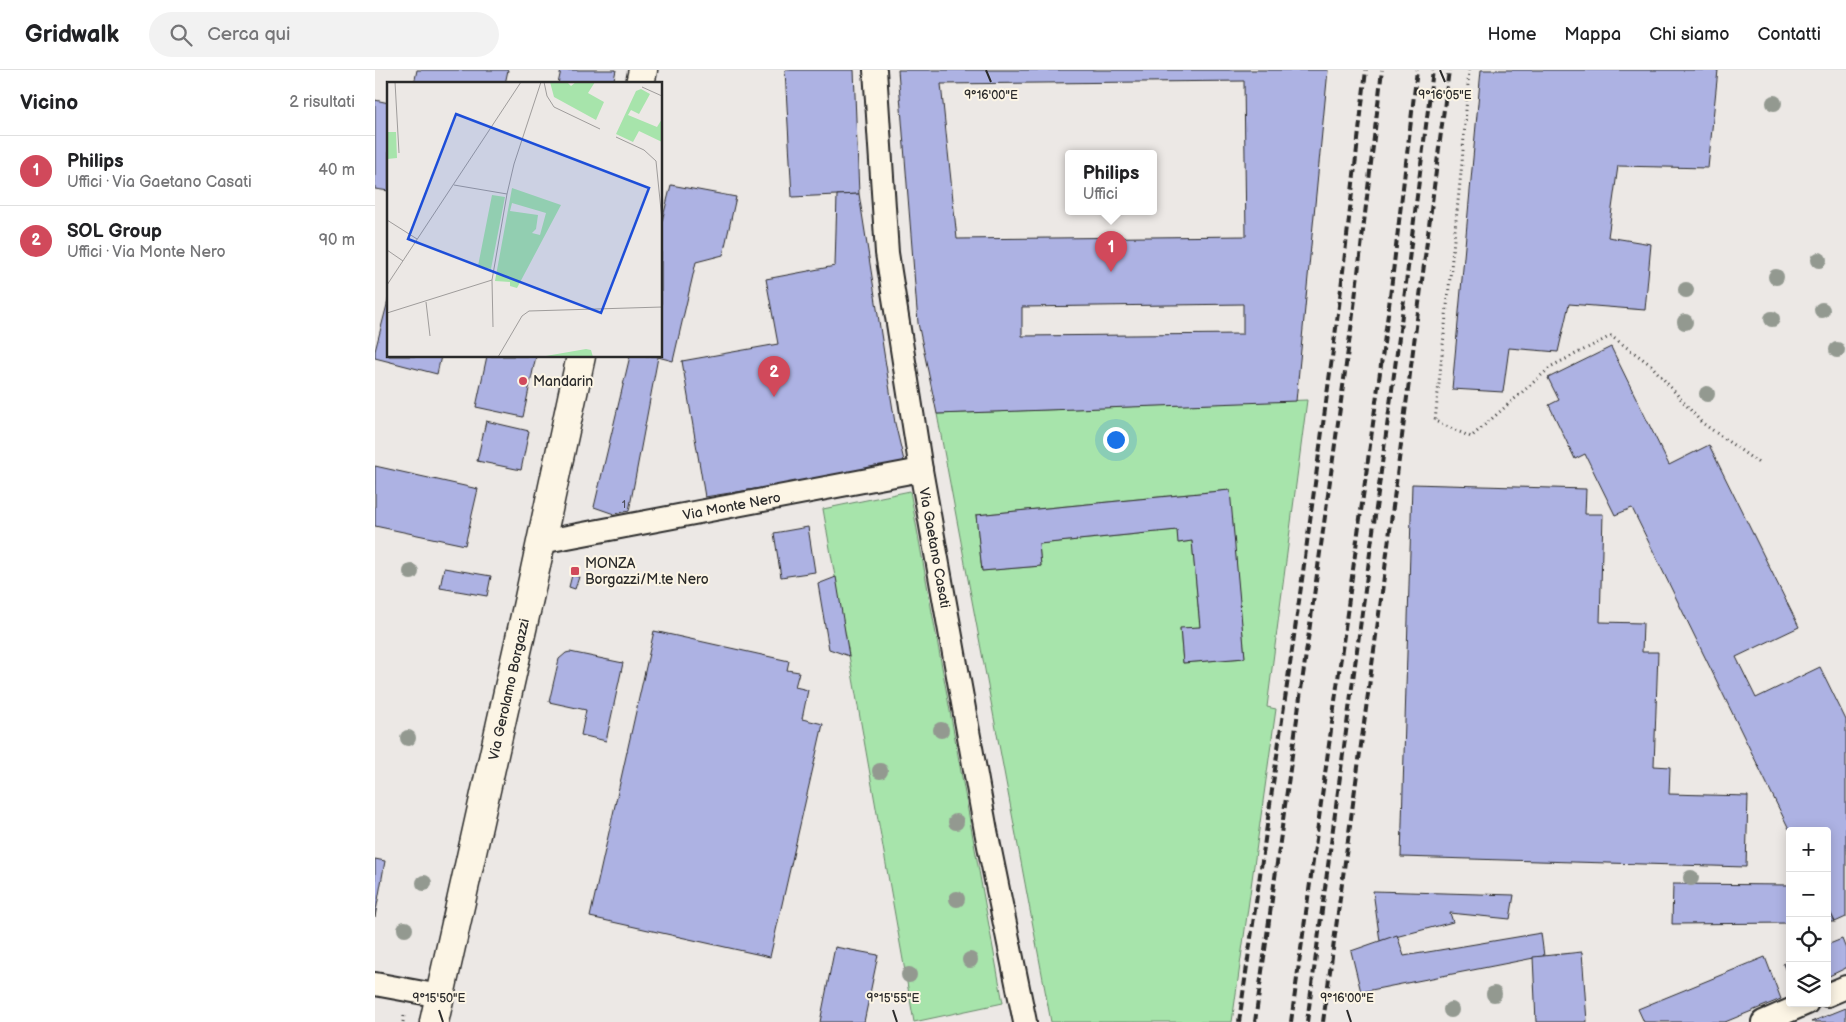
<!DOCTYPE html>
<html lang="it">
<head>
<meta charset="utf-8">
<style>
  :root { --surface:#fff; --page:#f2f2f2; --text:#202124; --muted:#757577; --line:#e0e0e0; --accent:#d1495b }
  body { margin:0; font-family:"Balsamiq Sans",sans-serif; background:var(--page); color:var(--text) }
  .controls { position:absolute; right:15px; bottom:15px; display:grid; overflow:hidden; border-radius:5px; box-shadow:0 2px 12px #0003 }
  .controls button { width:45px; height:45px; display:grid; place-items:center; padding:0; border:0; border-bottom:1px solid var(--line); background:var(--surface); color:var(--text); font:25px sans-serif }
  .you { position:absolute; left:740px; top:369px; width:18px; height:18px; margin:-12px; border:4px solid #fff; border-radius:50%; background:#1a73e8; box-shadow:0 0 0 8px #1a73e833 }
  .badge { display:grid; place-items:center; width:32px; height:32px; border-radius:50%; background:var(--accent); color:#fff; font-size:16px; font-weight:700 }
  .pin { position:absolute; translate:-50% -41px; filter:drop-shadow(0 1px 2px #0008) }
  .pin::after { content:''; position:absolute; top:26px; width:18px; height:15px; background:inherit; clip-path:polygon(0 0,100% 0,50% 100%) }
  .popup { position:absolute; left:690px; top:80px; width:92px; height:65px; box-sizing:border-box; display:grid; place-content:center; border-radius:5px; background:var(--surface); filter:drop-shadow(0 1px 4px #0005); font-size:16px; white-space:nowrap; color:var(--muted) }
  .popup b { font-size:19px; color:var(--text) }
  .popup::after { content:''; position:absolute; left:50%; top:100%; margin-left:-10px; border:10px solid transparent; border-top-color:var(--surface) }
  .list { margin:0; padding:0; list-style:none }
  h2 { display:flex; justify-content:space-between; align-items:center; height:65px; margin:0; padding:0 20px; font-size:21px }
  h2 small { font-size:16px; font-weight:400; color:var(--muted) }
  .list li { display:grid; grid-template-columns:32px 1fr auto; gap:15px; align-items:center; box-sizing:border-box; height:70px; padding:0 20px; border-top:1px solid var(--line) }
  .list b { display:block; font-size:19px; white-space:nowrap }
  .list p { margin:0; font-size:16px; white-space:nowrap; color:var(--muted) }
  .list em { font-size:16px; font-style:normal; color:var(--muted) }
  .icon { flex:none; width:28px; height:28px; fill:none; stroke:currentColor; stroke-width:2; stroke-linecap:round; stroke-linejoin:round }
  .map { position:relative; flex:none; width:1471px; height:952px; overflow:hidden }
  header { display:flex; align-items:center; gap:30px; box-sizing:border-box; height:70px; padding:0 25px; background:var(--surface); border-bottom:1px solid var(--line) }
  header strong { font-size:24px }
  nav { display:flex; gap:28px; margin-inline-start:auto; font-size:18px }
  .search { width:350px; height:45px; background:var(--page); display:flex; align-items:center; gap:12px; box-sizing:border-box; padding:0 18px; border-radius:28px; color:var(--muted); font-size:19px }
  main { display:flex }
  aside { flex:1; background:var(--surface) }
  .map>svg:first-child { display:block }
</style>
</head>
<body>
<header>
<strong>Gridwalk</strong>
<div class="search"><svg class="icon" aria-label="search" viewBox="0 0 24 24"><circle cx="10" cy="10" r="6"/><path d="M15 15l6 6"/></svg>Cerca qui</div>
<nav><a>Home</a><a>Mappa</a><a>Chi siamo</a><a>Contatti</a></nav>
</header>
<main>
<aside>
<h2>Vicino<small>2 risultati</small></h2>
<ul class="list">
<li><span class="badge">1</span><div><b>Philips</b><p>Uffici · Via Gaetano Casati</p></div><em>40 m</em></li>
<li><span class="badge">2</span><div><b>SOL Group</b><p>Uffici · Via Monte Nero</p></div><em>90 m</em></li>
</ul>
</aside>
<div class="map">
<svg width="1471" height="952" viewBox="0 0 1471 952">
  <rect width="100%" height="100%" fill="#ece8e5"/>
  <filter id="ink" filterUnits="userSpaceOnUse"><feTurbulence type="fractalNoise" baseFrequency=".02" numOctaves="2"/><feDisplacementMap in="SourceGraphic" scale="10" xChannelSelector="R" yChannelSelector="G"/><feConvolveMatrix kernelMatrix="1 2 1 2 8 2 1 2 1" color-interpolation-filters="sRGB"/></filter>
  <g filter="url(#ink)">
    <g fill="#a7e4ab" stroke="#69886b" fill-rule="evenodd">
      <path d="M932,330L892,637L901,639L857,952H676L562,344ZM854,420L870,588L808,593L805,559L825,557L817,471L804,473L802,460L664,474L666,496L607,501L601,445Z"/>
      <polygon points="535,421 628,933 539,952 448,439"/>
    </g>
    <g fill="#adb2e3" stroke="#2b2b2b" fill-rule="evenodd">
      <polygon points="42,0 133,0 130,14 39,14"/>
      <polygon points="186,0 241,0 238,14 183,14"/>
      <polygon points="410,0 479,0 484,124 417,127"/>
      <path d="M523,0H953L921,331L562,344L543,253ZM869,11L871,166L582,169L566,14ZM868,234V264L647,266V237Z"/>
      <polygon points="1106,0 1343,0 1333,98 1243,96 1233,167 1276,174 1270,240 1194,234 1183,282 1134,278 1128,322 1077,319"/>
      <polygon points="0,30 14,33 14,121 0,119"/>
      <polygon points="296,115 361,127 348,185 321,192 298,291 283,287 254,441 239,444 219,437 255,286 286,286 286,155"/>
      <polygon points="484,124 520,353 530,395 330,427 307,291 403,274 391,209 460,196 462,125"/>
      <polygon points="14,227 14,286 66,286 62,304 0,288 0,281"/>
      <polygon points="1236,277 1294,395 1334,375 1424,557 1361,587 1381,628 1445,597 1471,650 1471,847 1460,852 1452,836 1452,761 1415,761 1257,438 1240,445 1210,384 1200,389 1174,335 1184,330 1173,308"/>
      <polygon points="112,286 161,286 148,347 101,337"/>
      <polygon points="111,351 154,361 146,400 102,391"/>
      <polygon points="0,396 103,419 90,475 0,456"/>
      <polygon points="1037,414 1211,419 1210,444 1228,444 1225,552 1268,553 1267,582 1283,582 1279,696 1295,697 1294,724 1373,726 1371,797 1026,787"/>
      <polygon points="855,420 870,588 808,593 805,558 825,557 817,471 803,473 802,460 664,474 666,496 607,501 601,445"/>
      <polygon points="433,457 440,502 406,507 399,463"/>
      <polygon points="69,498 116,506 112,526 65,518"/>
      <polygon points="197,505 204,507 200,519 194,517"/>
      <polygon points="461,507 474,586 454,579 443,514"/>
      <polygon points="279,561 414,591 412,600 424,602 420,617 433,620 427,649 448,654 395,887 215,847"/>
      <polygon points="195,582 248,593 231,671 206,665 211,640 174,632 184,589 191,583"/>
      <polygon points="0,789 10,791 0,847"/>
      <polygon points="1298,814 1415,815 1415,853 1297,854"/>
      <polygon points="998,821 1139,825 1135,849 1075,843 1078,852 1005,871"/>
      <polygon points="1452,836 1460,852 1452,852"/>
      <polygon points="1166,863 1169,886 986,922 976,881 1022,865 1029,886"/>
      <polygon points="1467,869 1471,879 1471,898 1452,907 1452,875"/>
      <polygon points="460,877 503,885 489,952 445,952"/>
      <polygon points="1207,882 1212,952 1161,952 1158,887"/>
      <polygon points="1390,887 1406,929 1350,952 1269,952 1263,939"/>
      <polygon points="1415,891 1415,911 1408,894"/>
      <polygon points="1471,938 1471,952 1436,952"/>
    </g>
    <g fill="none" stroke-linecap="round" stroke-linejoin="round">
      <defs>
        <g id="minor">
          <path id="s1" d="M500,0L512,183L546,400L611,761L650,952"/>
          <path id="s2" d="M166,472L546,400"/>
          <polyline points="0,914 65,926"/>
          <polyline points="1452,925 1471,917"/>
          <polyline points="1388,952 1432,933"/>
        </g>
        <g id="secondary">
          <polyline points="265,14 268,0"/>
          <path id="s3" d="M59,952L154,528L206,286"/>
        </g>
      </defs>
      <use href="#minor" stroke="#2b2b2b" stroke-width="26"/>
      <use href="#secondary" stroke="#2b2b2b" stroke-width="31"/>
      <g stroke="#2b2b2b" stroke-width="3" stroke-dasharray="1 4" stroke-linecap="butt">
        <polyline points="1094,0 1087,93 1060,351 1096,367 1177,296 1236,266 1276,295 1326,352 1385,394"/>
        <polyline points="28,952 29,945"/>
      </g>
      <use href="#minor" stroke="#fcf5e5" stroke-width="22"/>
      <use href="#secondary" stroke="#fcf5e5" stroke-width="28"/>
      <g stroke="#2b2b2b" stroke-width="4" stroke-dasharray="8 4" stroke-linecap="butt">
        <polyline points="864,952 926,517 964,236 991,0"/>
        <polyline points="880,952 979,237 1007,0"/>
        <polyline points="916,952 1013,244 1042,0"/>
        <polyline points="932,952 1027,245 1058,0"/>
        <polyline points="948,952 1007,522 1074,0"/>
      </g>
    </g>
    <g fill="#939990">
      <circle cx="1399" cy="33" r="8"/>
      <circle cx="1444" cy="190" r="8"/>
      <circle cx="1401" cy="207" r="8"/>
      <circle cx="1311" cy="220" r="8"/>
      <circle cx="1447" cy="240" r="8"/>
      <circle cx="1397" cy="249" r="8"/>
      <circle cx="1310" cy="252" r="8"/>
      <circle cx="1462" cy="280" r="8"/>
      <circle cx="1332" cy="324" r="8"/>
      <circle cx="36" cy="502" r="8"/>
      <circle cx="566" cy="660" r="8"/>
      <circle cx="33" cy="668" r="8"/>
      <circle cx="505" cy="701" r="8"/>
      <circle cx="581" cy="752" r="8"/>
      <circle cx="1316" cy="808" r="8"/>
      <circle cx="49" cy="813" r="8"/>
      <circle cx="582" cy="829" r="8"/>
      <circle cx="30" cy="859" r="8"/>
      <circle cx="595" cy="890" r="8"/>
      <circle cx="534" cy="905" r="8"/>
      <circle cx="1119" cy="924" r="8"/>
      <circle cx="1076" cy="940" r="8"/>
    </g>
  </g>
  <path fill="none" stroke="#2b2b2b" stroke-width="2" d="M611,0L616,12M1065,0L1070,12M64,940L68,952M518,940L522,952M972,940L976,952"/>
  <g fill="#d1495b" stroke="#fcf5e5" stroke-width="2">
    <circle cx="148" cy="311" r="5"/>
    <rect x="195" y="496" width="10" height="10" rx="2.5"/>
  </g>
  <g text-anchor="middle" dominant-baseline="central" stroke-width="4" stroke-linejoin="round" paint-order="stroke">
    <g font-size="11" fill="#4c4d59">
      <text x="249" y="434">1</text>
    </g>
    <g font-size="14" fill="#2b2b2b" stroke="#fcf5e5" text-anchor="start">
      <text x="158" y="311">Mandarin</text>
      <text x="210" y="493">MONZA<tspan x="210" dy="16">Borgazzi/M.te Nero</tspan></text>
    </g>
    <g font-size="14" fill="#2b2b2b" stroke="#fcf5e5">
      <text stroke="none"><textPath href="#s2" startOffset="194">Via Monte Nero</textPath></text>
      <text stroke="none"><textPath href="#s1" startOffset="482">Via Gaetano Casati</textPath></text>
      <text stroke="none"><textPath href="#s3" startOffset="341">Via Gerolamo Borgazzi</textPath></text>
    </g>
  </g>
  <g transform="translate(12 12)">
    <rect width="275" height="275" fill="#ece8e5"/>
    <path d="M163,0H180L184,4L189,0H208L201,11L217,20L209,38L167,15ZM254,7L263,12L252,32L244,28L241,33L270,45L275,37V60L252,49L246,60L229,52L249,9ZM0,50H9L10,76L0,77ZM125,106L174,123L130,206L123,204V200L108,199ZM125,121L159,131L153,153L145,151L149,147L151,133L123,129ZM105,113L118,115L104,187L91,184ZM199,267L204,268L206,275H153Z" fill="#a7e4ab" fill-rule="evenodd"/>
    <path fill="none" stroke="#9f9c9b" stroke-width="1" d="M8,0L12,71M157,0L160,14L167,25L213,47M255,5L275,14M229,55L257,68L269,79L275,138M67,103L120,112M0,138L30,157M0,168L16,179M0,203L134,0M39,220L43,254M0,231L105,198M106,245L105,198L120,112L127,82L154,0M111,275L135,234L142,229L275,225"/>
    <path fill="#1d4ed8" fill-opacity="0.15" stroke="#1d4ed8" stroke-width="2.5" d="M69,32L262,106L214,231L21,157Z"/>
    <rect width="275" height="275" fill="none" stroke="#2b2b2b" stroke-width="2.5"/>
  </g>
  <g font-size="12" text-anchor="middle" fill="#2b2b2b" stroke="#fcf5e5" stroke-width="4" stroke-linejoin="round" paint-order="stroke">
    <text x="616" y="29">9°16'00"E</text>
    <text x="1070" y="29">9°16'05"E</text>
    <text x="64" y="932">9°15'50"E</text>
    <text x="518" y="932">9°15'55"E</text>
    <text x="972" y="932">9°16'00"E</text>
  </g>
</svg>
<div class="controls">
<button>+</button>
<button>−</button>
<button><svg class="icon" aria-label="locate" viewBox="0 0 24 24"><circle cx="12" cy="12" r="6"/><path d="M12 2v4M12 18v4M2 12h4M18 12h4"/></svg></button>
<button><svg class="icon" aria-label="layers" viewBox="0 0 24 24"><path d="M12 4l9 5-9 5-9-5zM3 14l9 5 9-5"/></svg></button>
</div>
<div class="you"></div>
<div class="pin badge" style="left:736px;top:202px">1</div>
<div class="popup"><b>Philips</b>Uffici</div>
<div class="pin badge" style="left:399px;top:327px">2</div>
</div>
</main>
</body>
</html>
